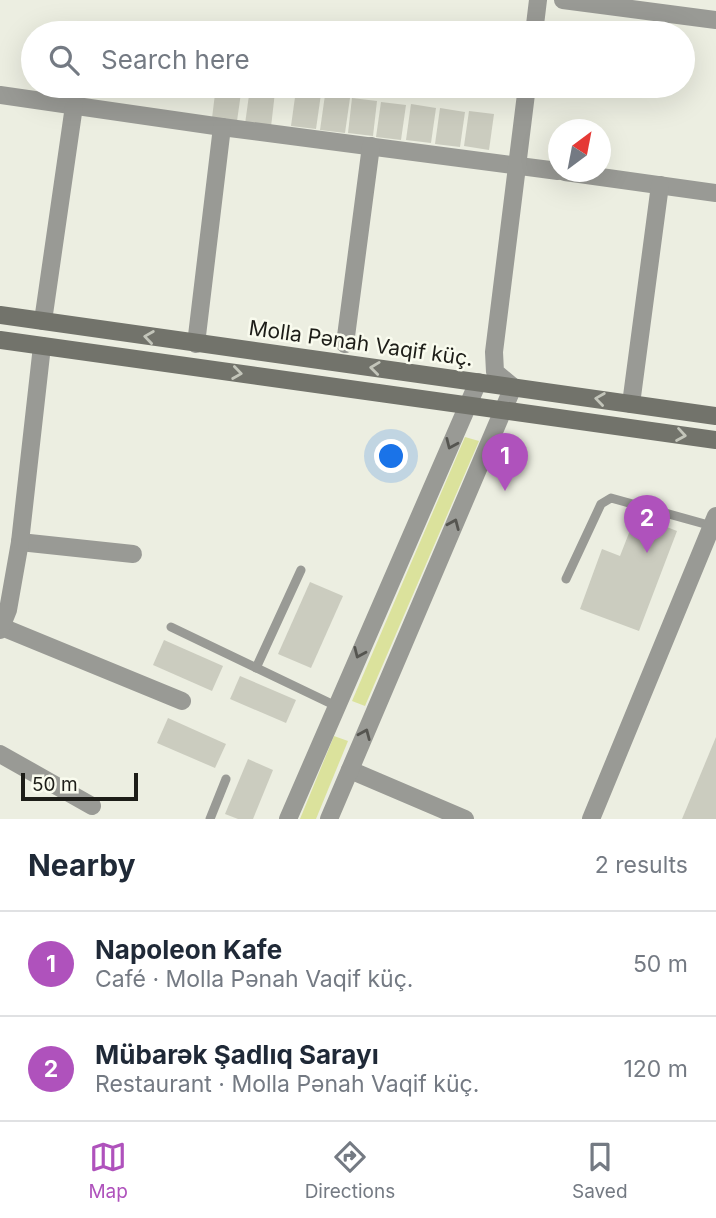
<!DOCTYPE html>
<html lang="en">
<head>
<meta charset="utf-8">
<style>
  :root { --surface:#fff; --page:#f6f6f7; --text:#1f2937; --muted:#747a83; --line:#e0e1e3; --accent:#af52bc }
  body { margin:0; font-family:Inter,sans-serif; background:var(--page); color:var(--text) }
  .compass { position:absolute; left:548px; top:119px; width:63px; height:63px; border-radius:50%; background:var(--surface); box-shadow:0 7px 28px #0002; rotate:32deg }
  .scale { position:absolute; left:21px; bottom:18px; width:117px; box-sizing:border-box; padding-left:7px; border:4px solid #1d1d18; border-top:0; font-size:19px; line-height:24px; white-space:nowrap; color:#1d1d18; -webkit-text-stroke:5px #f9fbee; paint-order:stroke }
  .you { position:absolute; left:392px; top:457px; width:24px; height:24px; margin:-18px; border:5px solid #fff; border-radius:50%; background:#1a73e8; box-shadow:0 0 0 10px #1a73e833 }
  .badge { display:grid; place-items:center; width:46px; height:46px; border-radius:50%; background:var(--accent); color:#fff; font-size:23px; font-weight:700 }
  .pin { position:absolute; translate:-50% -58px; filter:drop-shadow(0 2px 4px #0008) }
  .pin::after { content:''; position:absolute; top:37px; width:24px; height:21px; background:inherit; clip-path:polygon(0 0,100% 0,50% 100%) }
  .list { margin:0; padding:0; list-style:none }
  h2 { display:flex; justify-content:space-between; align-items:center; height:91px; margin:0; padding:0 28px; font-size:30px }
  h2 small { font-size:23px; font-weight:400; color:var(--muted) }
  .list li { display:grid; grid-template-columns:46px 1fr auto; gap:21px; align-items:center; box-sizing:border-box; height:105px; padding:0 28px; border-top:2px solid var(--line) }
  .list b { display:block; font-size:26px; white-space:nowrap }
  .list p { margin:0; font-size:23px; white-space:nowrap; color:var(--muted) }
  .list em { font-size:23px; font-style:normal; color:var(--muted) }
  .icon { flex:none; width:38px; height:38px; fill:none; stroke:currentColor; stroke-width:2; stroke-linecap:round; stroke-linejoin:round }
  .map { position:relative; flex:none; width:716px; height:819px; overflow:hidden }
  .search { position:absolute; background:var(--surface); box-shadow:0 7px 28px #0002; left:21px; right:21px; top:21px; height:77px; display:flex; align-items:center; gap:18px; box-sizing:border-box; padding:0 24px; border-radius:38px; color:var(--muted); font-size:26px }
  .sheet { height:301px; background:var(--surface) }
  nav { display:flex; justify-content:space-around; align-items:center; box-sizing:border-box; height:98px; border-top:2px solid var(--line); background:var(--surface); font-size:19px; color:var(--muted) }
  nav a { display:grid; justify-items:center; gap:4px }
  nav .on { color:var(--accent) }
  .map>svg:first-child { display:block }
</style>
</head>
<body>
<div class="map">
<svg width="716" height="819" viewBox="0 0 716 819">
  <rect width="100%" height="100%" fill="#eceee1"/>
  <g fill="#dbe29c">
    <polygon points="465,437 479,441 365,706 352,701"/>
    <polygon points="334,736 348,741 316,819 300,819"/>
  </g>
  <g fill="#cbccbf">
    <polygon points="216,86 242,86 237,121 212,118"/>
    <polygon points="250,88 275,92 271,127 245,124"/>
    <polygon points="296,90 321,94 316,129 291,126"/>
    <polygon points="325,95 350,98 345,133 320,130"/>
    <polygon points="352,98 377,101 373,136 348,133"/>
    <polygon points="381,102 406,105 401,140 376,137"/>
    <polygon points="411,104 436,108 431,143 406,140"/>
    <polygon points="440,108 465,112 460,147 435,144"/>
    <polygon points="469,111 494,114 489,150 464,146"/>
    <polygon points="636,515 677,531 639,631 580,609 602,549 620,556"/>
    <polygon points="310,582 343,596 311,668 278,654"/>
    <polygon points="164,640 223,666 212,691 153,665"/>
    <polygon points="240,676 296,700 286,723 230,699"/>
    <polygon points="168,718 226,744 215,768 157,743"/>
    <polygon points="716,737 716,819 682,819"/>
    <polygon points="248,759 273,770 253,819 238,819 225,814"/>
  </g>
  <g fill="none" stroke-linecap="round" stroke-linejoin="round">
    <g stroke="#999a95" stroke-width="9">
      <polyline points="566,579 601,504 611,498 712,526"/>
      <polyline points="171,627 336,706"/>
      <polyline points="256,668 301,570"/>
      <polyline points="210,819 226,779"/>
    </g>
    <g stroke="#999a95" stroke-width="18">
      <polyline points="563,0 716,20"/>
      <polyline points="534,33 538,0"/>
      <polyline points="0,95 222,127 558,171"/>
      <polyline points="565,172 716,193"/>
      <polyline points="43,321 74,106"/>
      <polyline points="196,344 222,127"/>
      <polyline points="345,344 371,146"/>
      <polyline points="513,387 495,372 494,352 527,86"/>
      <polyline points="631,404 660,185"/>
      <polyline points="20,542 133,554"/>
      <polyline points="2,627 182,701"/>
      <polyline points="0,630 8,610 20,542 42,346"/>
      <polyline points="0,754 92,806"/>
      <polyline points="350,770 465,819"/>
      <polyline points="591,819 716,516"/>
    </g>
    <g stroke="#999a95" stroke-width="18">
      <polyline points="288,819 478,382"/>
      <polyline points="329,819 513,387"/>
    </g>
    <g stroke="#72736b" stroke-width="18">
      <polyline points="0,315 716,416"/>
      <polyline points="0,340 716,440"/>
    </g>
  </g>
  <defs><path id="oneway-chevron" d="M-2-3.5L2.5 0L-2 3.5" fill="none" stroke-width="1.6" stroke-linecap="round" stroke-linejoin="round" transform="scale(1.75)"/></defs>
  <g stroke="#c3c5ba">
    <use href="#oneway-chevron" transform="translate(149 337) rotate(-172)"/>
    <use href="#oneway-chevron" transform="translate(375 368) rotate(-173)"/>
    <use href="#oneway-chevron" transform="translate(237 373) rotate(8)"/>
    <use href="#oneway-chevron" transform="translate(600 399) rotate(-172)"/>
    <use href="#oneway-chevron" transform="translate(681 435) rotate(9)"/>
  </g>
  <g stroke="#555550">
    <use href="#oneway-chevron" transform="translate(451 444) rotate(114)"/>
    <use href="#oneway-chevron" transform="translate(454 524) rotate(-67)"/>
    <use href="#oneway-chevron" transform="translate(359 653) rotate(114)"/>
    <use href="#oneway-chevron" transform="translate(365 734) rotate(-67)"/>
  </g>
  <g text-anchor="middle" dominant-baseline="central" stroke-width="5" stroke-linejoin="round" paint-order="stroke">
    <g font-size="21" fill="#1d1d18" stroke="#f9fbee">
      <text transform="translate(361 343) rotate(8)">Molla Pənah Vaqif küç.</text>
    </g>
  </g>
</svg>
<svg class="compass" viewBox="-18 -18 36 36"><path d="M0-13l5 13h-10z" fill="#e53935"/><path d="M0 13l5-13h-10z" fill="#747a83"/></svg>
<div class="scale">50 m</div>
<div class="you"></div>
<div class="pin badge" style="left:505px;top:491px">1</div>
<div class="pin badge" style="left:647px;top:553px">2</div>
<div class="search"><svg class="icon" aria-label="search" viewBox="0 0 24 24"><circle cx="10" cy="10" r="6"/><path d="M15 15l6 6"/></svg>Search here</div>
</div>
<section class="sheet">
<h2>Nearby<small>2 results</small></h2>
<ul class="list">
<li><span class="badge">1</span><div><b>Napoleon Kafe</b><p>Café · Molla Pənah Vaqif küç.</p></div><em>50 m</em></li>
<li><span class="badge">2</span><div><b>Mübarək Şadlıq Sarayı</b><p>Restaurant · Molla Pənah Vaqif küç.</p></div><em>120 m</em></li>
</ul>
</section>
<nav>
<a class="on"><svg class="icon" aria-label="map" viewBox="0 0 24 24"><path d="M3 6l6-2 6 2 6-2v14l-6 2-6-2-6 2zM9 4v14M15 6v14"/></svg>Map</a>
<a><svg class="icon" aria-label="directions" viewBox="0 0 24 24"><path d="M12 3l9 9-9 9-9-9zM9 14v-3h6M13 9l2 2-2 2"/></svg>Directions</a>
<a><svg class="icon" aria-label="saved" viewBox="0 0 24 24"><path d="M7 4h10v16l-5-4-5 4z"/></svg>Saved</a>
</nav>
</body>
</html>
